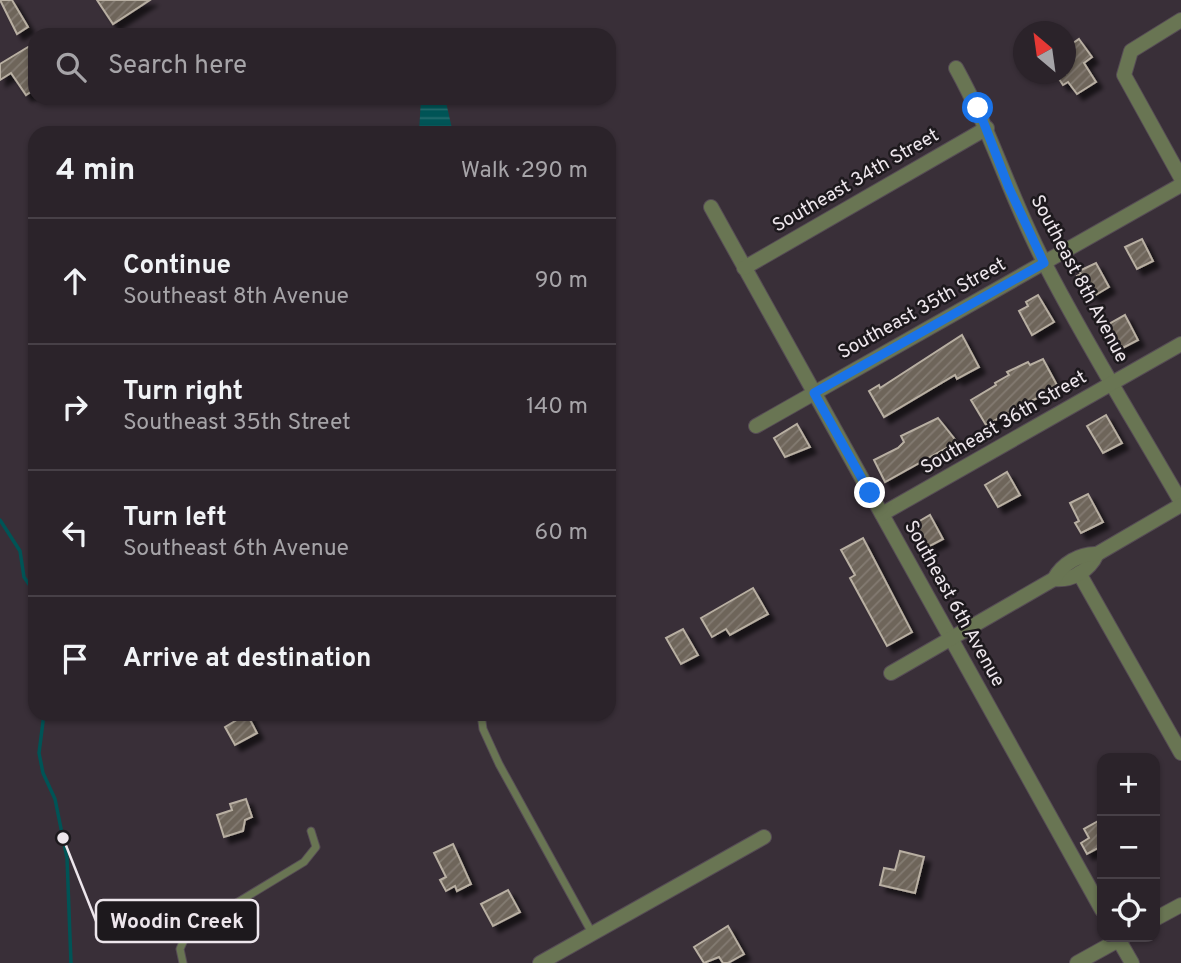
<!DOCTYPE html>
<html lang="en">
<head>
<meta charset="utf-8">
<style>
  :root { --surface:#2b232a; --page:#332b32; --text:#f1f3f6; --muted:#a6a4a8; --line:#474047 }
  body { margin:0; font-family:Overpass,sans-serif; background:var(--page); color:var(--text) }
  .controls { position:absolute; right:21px; bottom:21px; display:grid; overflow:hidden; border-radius:14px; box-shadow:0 2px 5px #0004 }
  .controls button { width:63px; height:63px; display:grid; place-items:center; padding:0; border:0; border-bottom:2px solid var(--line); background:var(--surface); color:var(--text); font:35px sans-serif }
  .compass { position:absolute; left:1013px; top:21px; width:63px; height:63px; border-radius:50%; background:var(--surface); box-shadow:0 2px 5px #0004; rotate:331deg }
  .stop { position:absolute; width:21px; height:21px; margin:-16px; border:5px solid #1a73e8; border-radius:50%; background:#fff }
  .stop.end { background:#1a73e8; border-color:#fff; box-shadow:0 2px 7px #0008 }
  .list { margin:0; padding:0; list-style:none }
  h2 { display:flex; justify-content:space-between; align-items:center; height:91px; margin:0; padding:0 28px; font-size:30px }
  h2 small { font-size:23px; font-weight:400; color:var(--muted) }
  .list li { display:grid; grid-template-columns:46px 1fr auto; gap:21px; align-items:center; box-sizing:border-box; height:126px; padding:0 28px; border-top:2px solid var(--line) }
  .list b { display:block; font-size:26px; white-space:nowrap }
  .list p { margin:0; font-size:23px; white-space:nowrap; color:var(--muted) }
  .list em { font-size:23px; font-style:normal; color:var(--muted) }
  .icon { flex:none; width:38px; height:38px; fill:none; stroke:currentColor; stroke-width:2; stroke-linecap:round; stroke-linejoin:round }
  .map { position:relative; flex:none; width:1181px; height:963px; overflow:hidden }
  .search { position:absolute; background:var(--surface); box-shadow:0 2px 5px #0004; left:28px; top:28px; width:588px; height:77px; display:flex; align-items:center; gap:18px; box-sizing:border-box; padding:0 24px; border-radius:21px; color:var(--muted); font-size:26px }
  .panel { position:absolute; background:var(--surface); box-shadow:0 2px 5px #0004; left:28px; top:126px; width:588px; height:595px; border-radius:21px }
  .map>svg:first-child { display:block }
</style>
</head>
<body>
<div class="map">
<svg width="1181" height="963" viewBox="0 0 1181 963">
  <defs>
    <pattern id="water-rules" width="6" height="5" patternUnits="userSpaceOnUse" patternTransform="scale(1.75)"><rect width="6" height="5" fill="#005456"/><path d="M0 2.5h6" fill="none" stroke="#266d6e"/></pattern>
    <pattern id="building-hatch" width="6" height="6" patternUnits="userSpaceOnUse" patternTransform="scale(1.75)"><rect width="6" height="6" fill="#6e655a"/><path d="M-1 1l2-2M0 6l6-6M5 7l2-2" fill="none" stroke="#837b72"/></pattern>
    <filter id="shadow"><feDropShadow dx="6" dy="6" stdDeviation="2" flood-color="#0009"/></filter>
  </defs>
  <rect width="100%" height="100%" fill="#392f38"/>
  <polygon fill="url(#water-rules)" points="421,98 445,98 453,133 419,133"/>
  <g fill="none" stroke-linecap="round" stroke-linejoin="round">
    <g stroke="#005456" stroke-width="3.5">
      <polyline points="0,520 20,551 24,577 35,593"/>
      <polyline points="44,714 39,753 43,773 55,799 67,858 71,963"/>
    </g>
  </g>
  <g fill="url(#building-hatch)" stroke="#b8afa2" stroke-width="2" filter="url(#shadow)">
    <polygon points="0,0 12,0 28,27 17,34"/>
    <polygon points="97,0 150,0 113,24"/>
    <polygon points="1079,39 1092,57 1084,63 1096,82 1077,94 1068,82 1063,85 1057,76 1066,74 1066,56 1070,53 1066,48"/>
    <polygon points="28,47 35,57 35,89 26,95 11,73 0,80 0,64"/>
    <polygon points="1142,239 1153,261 1137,269 1125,247"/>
    <polygon points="1096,263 1109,287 1094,296 1091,291 1086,294 1077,276 1081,274 1079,271"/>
    <polygon points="1038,295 1054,322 1032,335 1019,311 1028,306 1026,302"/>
    <polygon points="1125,315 1138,340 1115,352 1102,328"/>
    <polygon points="962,335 979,367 957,379 955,375 884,417 869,391 879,385 880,388"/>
    <polygon points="1043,359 1058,387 986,425 971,400 996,385 995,383 1009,375 1007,372 1028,362 1030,365"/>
    <polygon points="1106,415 1122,443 1103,453 1087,426"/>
    <polygon points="938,418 957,442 885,482 874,460 898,448 904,442 901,436"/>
    <polygon points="797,424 810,447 785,457 774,438"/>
    <polygon points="1007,472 1020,495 998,507 985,485"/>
    <polygon points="1088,494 1103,522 1081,533 1075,523 1079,521 1070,503"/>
    <polygon points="930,515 943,539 924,549 911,526"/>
    <polygon points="863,538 912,632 887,646 850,578 855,575 841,550"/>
    <polygon points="753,588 768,614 730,635 726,629 712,637 701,618"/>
    <polygon points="683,629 698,655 681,664 666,638"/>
    <polygon points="247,714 257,733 235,745 225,727"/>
    <polygon points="246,799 252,817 245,820 243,831 224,837 217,815 232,810 230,804"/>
    <polygon points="1102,819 1102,846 1087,854 1081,843 1089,838 1084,829"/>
    <polygon points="453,844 471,884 457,891 455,886 446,891 440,880 446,877 434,853"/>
    <polygon points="900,851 924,857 915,893 880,885 884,868 895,870"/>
    <polygon points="508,890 520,912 493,926 481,904"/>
    <polygon points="728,926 744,954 728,963 723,963 719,957 704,963 694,947"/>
  </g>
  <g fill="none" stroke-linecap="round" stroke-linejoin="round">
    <defs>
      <g id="lane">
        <polyline points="481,714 483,729 499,764 592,933"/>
        <polyline points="183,963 180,949 187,933 304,862 316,847 311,831"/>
      </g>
      <g id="street">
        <polyline points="1181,20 1131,51 1124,75 1181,178"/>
        <path d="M956,68C991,131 1011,199 1044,262C1086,344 1135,422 1181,502"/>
        <polyline points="711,207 1102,910"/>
        <polyline points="744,268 987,128"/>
        <polyline points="756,426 1181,185"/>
        <polyline points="882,514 1181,344"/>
        <polyline points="1079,573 1181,753"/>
        <path d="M1054,579C1072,581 1089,571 1097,554"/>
        <path d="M891,673L1054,579C1062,564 1080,553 1097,554L1181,505"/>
        <polyline points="1155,919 1181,905"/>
        <polyline points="1117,937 1132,963"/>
        <polyline points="540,963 764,837"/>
        <polyline points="1077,963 1124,937"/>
      </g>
    </defs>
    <use href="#lane" stroke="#564c55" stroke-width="9"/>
    <use href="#street" stroke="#564c55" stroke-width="16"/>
    <use href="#lane" stroke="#697553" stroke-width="7"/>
    <use href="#street" stroke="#697553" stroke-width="14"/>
  </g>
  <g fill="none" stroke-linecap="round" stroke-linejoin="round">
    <polyline stroke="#1a73e8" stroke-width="9" points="870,493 814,393 1044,263 1009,188 978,108"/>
  </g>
  <g text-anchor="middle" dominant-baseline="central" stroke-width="5" stroke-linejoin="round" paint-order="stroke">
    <g font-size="19" fill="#ede6ec" stroke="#1d191d">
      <text transform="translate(856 181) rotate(-30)">Southeast 34th Street</text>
      <text transform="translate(1079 279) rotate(62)">Southeast 8th Avenue</text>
      <text transform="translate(922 309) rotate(-29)">Southeast 35th Street</text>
      <text transform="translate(1004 423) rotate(-30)">Southeast 36th Street</text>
      <text transform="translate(954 604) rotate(61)">Southeast 6th Avenue</text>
    </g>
  </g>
  <path fill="none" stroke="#ede6ec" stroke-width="2.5" d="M63 838L96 921"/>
  <circle fill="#ede6ec" stroke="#1d191d" stroke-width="2.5" cx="63" cy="838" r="7"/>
  <rect fill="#1d191d" stroke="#ede6ec" stroke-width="2.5" x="96" y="900" width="162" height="42" rx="7"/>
  <g font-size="21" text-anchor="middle" font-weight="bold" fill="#ede6ec">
    <text x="177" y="928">Woodin Creek</text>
  </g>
</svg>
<div class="controls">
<button>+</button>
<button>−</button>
<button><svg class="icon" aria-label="locate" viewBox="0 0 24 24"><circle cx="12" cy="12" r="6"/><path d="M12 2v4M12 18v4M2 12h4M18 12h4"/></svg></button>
</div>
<svg class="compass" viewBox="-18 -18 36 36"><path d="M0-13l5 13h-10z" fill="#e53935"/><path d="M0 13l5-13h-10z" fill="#a6a4a8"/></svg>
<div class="stop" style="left:978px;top:108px"></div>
<div class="stop end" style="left:870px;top:493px"></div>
<div class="search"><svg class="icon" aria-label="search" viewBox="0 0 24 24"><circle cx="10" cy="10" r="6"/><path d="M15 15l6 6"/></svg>Search here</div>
<section class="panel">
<h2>4 min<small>Walk · 290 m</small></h2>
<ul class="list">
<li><svg class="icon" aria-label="ahead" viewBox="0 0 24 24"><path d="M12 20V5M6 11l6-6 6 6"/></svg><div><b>Continue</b><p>Southeast 8th Avenue</p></div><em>90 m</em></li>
<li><svg class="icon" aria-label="right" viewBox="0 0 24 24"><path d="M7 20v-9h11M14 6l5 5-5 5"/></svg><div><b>Turn right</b><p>Southeast 35th Street</p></div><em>140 m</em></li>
<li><svg class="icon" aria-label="left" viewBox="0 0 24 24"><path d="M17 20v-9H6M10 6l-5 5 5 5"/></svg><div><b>Turn left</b><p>Southeast 6th Avenue</p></div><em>60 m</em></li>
<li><svg class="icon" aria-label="arrive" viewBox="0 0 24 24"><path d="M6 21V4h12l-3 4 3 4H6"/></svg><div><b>Arrive at destination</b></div></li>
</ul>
</section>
</div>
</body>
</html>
